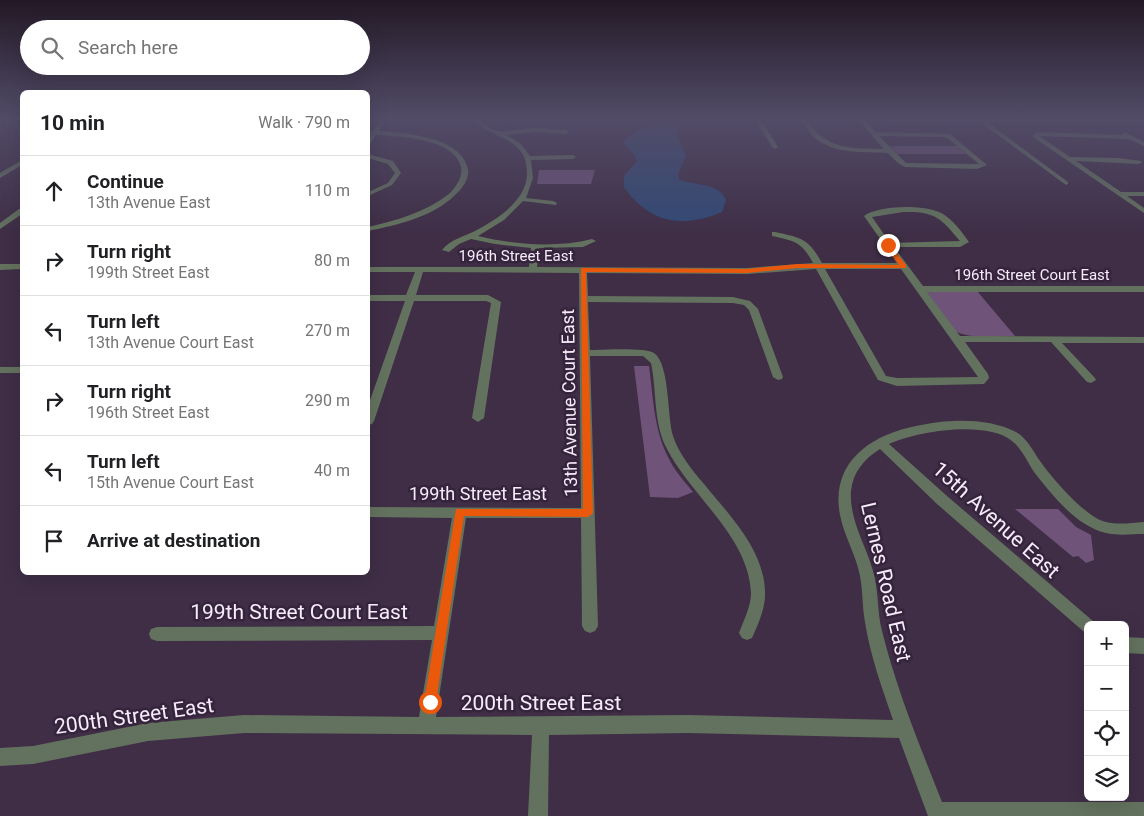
<!DOCTYPE html>
<html lang="en">
<head>
<meta charset="utf-8">
<style>
  :root { --surface:#fff; --page:#f2f2f2; --text:#202124; --muted:#757577; --line:#e0e0e0 }
  body { margin:0; font-family:Roboto,sans-serif; background:var(--page); color:var(--text) }
  .controls { position:absolute; right:15px; bottom:15px; display:grid; overflow:hidden; border-radius:8px; box-shadow:0 5px 20px #0002 }
  .controls button { width:45px; height:45px; display:grid; place-items:center; padding:0; border:0; border-bottom:1px solid var(--line); background:var(--surface); color:var(--text); font:25px sans-serif }
  .stop { position:absolute; width:15px; height:15px; margin:-11px; border:4px solid #ea580c; border-radius:50%; background:#fff }
  .stop.end { background:#ea580c; border-color:#fff; box-shadow:0 1px 5px #0008 }
  .list { margin:0; padding:0; list-style:none }
  h2 { display:flex; justify-content:space-between; align-items:center; height:65px; margin:0; padding:0 20px; font-size:21px }
  h2 small { font-size:16px; font-weight:400; color:var(--muted) }
  .list li { display:grid; grid-template-columns:32px 1fr auto; gap:15px; align-items:center; box-sizing:border-box; height:70px; padding:0 20px; border-top:1px solid var(--line) }
  .list b { display:block; font-size:19px; white-space:nowrap }
  .list p { margin:0; font-size:16px; white-space:nowrap; color:var(--muted) }
  .list em { font-size:16px; font-style:normal; color:var(--muted) }
  .icon { flex:none; width:28px; height:28px; fill:none; stroke:currentColor; stroke-width:2; stroke-linecap:round; stroke-linejoin:round }
  .map { position:relative; flex:none; width:1144px; height:816px; overflow:hidden }
  .search { position:absolute; background:var(--surface); box-shadow:0 5px 20px #0002; left:20px; top:20px; width:350px; height:55px; display:flex; align-items:center; gap:12px; box-sizing:border-box; padding:0 18px; border-radius:28px; color:var(--muted); font-size:19px }
  .panel { position:absolute; background:var(--surface); box-shadow:0 5px 20px #0002; left:20px; top:90px; width:350px; height:485px; border-radius:8px }
  .map>svg:first-child { display:block }
</style>
</head>
<body>
<div class="map">
<svg width="1144" height="816" viewBox="0 0 1144 816">
  <rect width="100%" height="100%" fill="#3f2e46"/>
  <g fill="#6f5379">
    <polygon points="890,146 958,146 966,154 897,154"/>
    <polygon points="539,170 595,170 591,184 537,184"/>
    <path d="M977,291L1015,336C995,336 970,340 953,330L927,292Z"/>
    <path d="M634,366H649C653,396 654,430 668,457C674,470 684,481 693,492L678,498L650,497Z"/>
    <polygon points="1015,509 1058,509 1076,527 1091,535 1094,560 1086,563 1078,556 1073,557"/>
  </g>
  <path fill="#314975" d="M666,123L679,127L677,136L686,155L678,174L679,179C693,186 719,182 726,200L722,212C682,229 649,223 624,187V176L637,161L635,156L624,144L625,139L639,130Z"/>
  <g fill="none" stroke-linecap="round" stroke-linejoin="round">
    <g fill="#63725e" fill-rule="evenodd">
      <path d="M382,118H388L379,131C405,133 461,136 468,169C470,178 462,189 455,195C433,217 397,225 368,231V227C395,221 426,212 449,194C456,187 463,177 461,167C455,139 400,136 376,135L370,144L368,145V139L371,135H368V131H373Z"/>
      <path d="M472,118H478C495,139 510,129 533,128C544,128 555,130 566,130L569,132L566,134L534,132L506,135L520,143L530,156L573,155L576,157L573,159L531,160L533,178L526,198L553,201L557,203L556,205L523,201L504,220L478,236C514,245 557,248 592,239L596,241L583,247L539,248L537,267L747,268L813,263C802,242 795,241 772,236V232H775C802,238 808,238 822,263H897L864,216C879,205 927,204 943,214C953,220 962,232 969,242L960,247H894L923,286H1144V292H927L960,336L1144,337V343H1062L1095,378L1096,380L1091,383L1087,382L1051,342H965L988,374L989,378L984,384L897,386L878,380L816,269L747,274L587,273L588,296L733,297L750,301L758,309L783,377L782,379L778,380L773,377L749,310L744,305L733,303L588,302L590,350C602,350 645,347 654,353C670,364 667,417 673,436C679,454 692,470 704,484C729,515 766,551 765,595C765,609 758,625 752,638L747,640L742,638L739,633C744,620 751,606 751,593C749,537 691,496 667,449C653,423 657,391 651,363L643,356H590L598,626L595,631L590,633L585,631L582,626L581,518H466L436,717L688,715L893,720C882,688 870,655 865,622C862,607 863,591 860,576C856,555 844,536 840,515C830,463 870,435 916,426C946,419 988,417 1016,432C1027,438 1033,451 1040,461C1052,478 1086,518 1106,522C1118,525 1132,523 1144,522V534C1132,534 1118,536 1106,533C1076,526 1052,495 1034,472C1027,461 1022,449 1012,441C987,420 917,431 889,444L947,496L1093,621L1095,625H1088V633L1083,631L937,504L880,449C864,459 853,472 851,491C849,520 866,545 873,571C879,591 877,612 882,631C897,691 920,746 942,802H1144V816H928L899,738L688,733L549,735L548,816H528L532,735L244,733L148,741L33,764L0,766V748L33,746L148,723L244,715L419,717L432,640L157,641L151,639L149,634L151,629L157,627L434,626L452,518L368,517V507L581,508L579,273L423,272L416,295H488L501,302L484,418L478,422L472,418L491,303L486,301H414L374,421L372,424L368,425V406L405,301H368V295H406L415,272H368V267H529L531,248L495,244L471,239L459,244L449,252L442,250C451,239 463,237 475,231C496,220 526,201 527,175C527,167 526,159 522,153C510,135 485,135 472,118ZM903,212C935,211 941,218 960,241L890,243L872,217ZM825,269H901L978,377L897,378L886,376Z"/>
      <path d="M641,118L1144,119V123L987,122L1068,182V184L1066,185L980,122L865,121L876,132L950,134L987,165L977,169L905,167L898,163L888,153C865,152 835,154 816,139C810,134 806,127 801,121L761,120L778,147L775,149L772,147L756,120H644ZM807,121H859L884,149C851,148 829,151 807,121ZM879,136L946,137L979,164L906,163Z"/>
      <polygon points="1037,132 1122,135 1124,132 1144,142 1144,146 1129,139 1039,136 1070,157 1119,158 1141,161 1142,162 1139,164 1076,161 1121,192 1144,192 1144,196 1127,196 1144,208 1144,213 1033,137 1033,135"/>
      <polygon points="368,154 393,161 401,173 392,185 368,196 368,192 388,183 395,173 388,164 368,158"/>
      <polygon points="22,160 22,165 0,178 0,173"/>
      <polygon points="19,209 22,209 22,214 0,229 0,223"/>
      <polygon points="0,264 22,264 22,269 0,270"/>
      <rect x="0" y="367" width="22" height="6"/>
      <polygon points="1125,637 1144,638 1144,654 1125,653"/>
    </g>
  </g>
  <linearGradient id="sky" x2="0" y2="1"><stop stop-color="#231926"/><stop offset="0.51" stop-color="#524c68"/><stop offset="1" stop-color="#524c68" stop-opacity="0"/></linearGradient>
  <rect width="1144" height="232" fill="url(#sky)"/>
  <polygon fill="#ea580c" points="888,243 906,265 906,268 798,268 747,273 586,272 593,513 588,517 464,516 436,702 434,706 430,708 426,706 424,702 456,509 583,509 581,268 747,269 798,264 899,265 885,245"/>
  <g text-anchor="middle" dominant-baseline="central" stroke-width="5" stroke-linejoin="round" paint-order="stroke">
    <g font-size="15" fill="#f7ecfb" stroke="#35243b">
      <text x="516" y="256">196th Street East</text>
      <text x="1032" y="275">196th Street Court East</text>
    </g>
    <g font-size="18" fill="#f7ecfb" stroke="#35243b">
      <text transform="translate(569 403) rotate(-91)">13th Avenue Court East</text>
      <text x="478" y="493">199th Street East</text>
    </g>
    <g font-size="21" fill="#f7ecfb" stroke="#35243b">
      <text transform="translate(996 520) rotate(42)">15th Avenue East</text>
      <text transform="translate(886 582) rotate(77)">Lernes Road East</text>
      <text x="299" y="612">199th Street Court East</text>
      <text x="541" y="703">200th Street East</text>
      <text transform="translate(134 716) rotate(-8)">200th Street East</text>
    </g>
  </g>
</svg>
<div class="controls">
<button>+</button>
<button>−</button>
<button><svg class="icon" aria-label="locate" viewBox="0 0 24 24"><circle cx="12" cy="12" r="6"/><path d="M12 2v4M12 18v4M2 12h4M18 12h4"/></svg></button>
<button><svg class="icon" aria-label="layers" viewBox="0 0 24 24"><path d="M12 4l9 5-9 5-9-5zM3 14l9 5 9-5"/></svg></button>
</div>
<div class="stop" style="left:430px;top:702px"></div>
<div class="stop end" style="left:888px;top:245px"></div>
<div class="search"><svg class="icon" aria-label="search" viewBox="0 0 24 24"><circle cx="10" cy="10" r="6"/><path d="M15 15l6 6"/></svg>Search here</div>
<section class="panel">
<h2>10 min<small>Walk · 790 m</small></h2>
<ul class="list">
<li><svg class="icon" aria-label="ahead" viewBox="0 0 24 24"><path d="M12 20V5M6 11l6-6 6 6"/></svg><div><b>Continue</b><p>13th Avenue East</p></div><em>110 m</em></li>
<li><svg class="icon" aria-label="right" viewBox="0 0 24 24"><path d="M7 20v-9h11M14 6l5 5-5 5"/></svg><div><b>Turn right</b><p>199th Street East</p></div><em>80 m</em></li>
<li><svg class="icon" aria-label="left" viewBox="0 0 24 24"><path d="M17 20v-9H6M10 6l-5 5 5 5"/></svg><div><b>Turn left</b><p>13th Avenue Court East</p></div><em>270 m</em></li>
<li><svg class="icon" aria-label="right" viewBox="0 0 24 24"><path d="M7 20v-9h11M14 6l5 5-5 5"/></svg><div><b>Turn right</b><p>196th Street East</p></div><em>290 m</em></li>
<li><svg class="icon" aria-label="left" viewBox="0 0 24 24"><path d="M17 20v-9H6M10 6l-5 5 5 5"/></svg><div><b>Turn left</b><p>15th Avenue Court East</p></div><em>40 m</em></li>
<li><svg class="icon" aria-label="arrive" viewBox="0 0 24 24"><path d="M6 21V4h12l-3 4 3 4H6"/></svg><div><b>Arrive at destination</b></div></li>
</ul>
</section>
</div>
</body>
</html>
